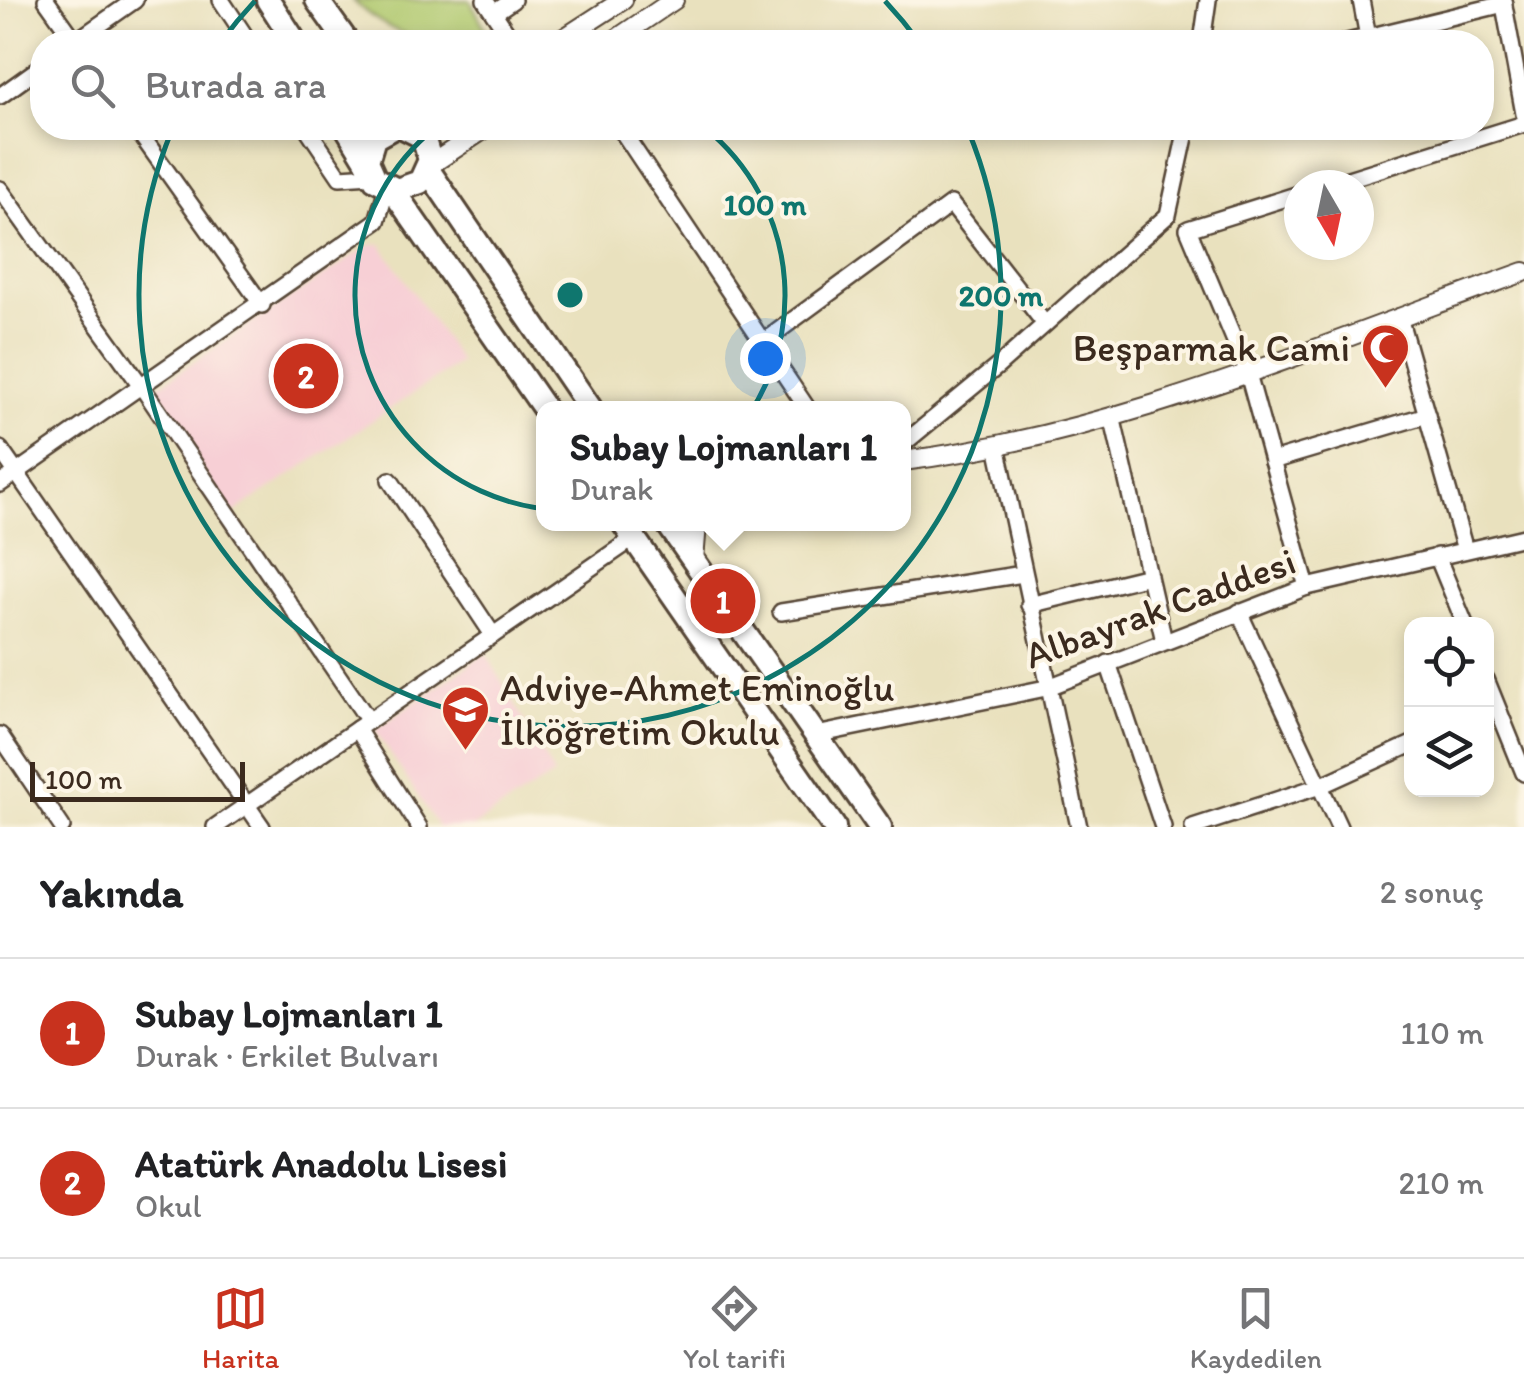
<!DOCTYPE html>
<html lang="tr">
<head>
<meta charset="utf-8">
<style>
  :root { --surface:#fff; --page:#f6f6f6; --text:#202124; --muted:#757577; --line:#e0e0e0; --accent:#c8321e }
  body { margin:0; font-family:Itim,sans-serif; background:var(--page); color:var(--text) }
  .controls { position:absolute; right:30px; bottom:30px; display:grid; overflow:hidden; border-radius:20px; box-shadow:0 5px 15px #0003 }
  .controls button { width:90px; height:90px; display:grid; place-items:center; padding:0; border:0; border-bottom:2px solid var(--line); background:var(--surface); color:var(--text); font:50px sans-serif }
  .compass { position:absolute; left:1284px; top:170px; width:90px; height:90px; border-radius:50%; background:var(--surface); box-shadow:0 5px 15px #0003; rotate:171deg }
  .scale { position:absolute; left:30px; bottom:25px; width:215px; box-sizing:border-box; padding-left:10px; border:5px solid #3b2a1e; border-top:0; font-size:28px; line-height:35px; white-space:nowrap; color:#3b2a1e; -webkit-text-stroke:8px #fcf5e5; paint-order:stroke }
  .you { position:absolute; left:765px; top:358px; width:35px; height:35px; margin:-25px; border:8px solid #fff; border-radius:50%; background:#1a73e8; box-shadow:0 0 0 15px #1a73e833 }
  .badge { display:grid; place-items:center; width:65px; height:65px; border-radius:50%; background:var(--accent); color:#fff; font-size:32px; font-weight:700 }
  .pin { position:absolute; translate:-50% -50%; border:5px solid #fff; box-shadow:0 2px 10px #0006 }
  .popup { position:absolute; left:536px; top:401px; width:375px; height:130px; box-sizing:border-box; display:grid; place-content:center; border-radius:20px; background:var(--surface); filter:drop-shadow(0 2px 8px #0005); font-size:32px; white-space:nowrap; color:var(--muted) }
  .popup b { font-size:38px; color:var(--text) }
  .popup::after { content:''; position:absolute; left:50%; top:100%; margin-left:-20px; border:20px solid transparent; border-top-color:var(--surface) }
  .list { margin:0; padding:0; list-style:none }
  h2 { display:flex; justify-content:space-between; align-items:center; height:130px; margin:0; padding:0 40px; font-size:42px }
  h2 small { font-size:32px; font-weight:400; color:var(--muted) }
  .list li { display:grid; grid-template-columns:65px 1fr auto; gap:30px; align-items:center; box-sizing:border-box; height:150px; padding:0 40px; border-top:2px solid var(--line) }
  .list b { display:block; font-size:38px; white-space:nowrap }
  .list p { margin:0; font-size:32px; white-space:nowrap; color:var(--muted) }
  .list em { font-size:32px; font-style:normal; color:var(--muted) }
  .icon { flex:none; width:55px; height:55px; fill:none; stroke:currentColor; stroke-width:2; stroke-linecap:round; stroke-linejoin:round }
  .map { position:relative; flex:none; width:1524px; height:827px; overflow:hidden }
  .search { position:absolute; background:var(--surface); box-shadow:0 5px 15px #0003; left:30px; right:30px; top:30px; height:110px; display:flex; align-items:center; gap:25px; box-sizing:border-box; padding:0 35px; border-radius:40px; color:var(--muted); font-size:38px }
  .sheet { height:430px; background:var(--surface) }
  nav { display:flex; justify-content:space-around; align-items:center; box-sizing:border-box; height:140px; border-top:2px solid var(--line); background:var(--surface); font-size:28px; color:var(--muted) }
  nav a { display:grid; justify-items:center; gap:5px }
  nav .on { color:var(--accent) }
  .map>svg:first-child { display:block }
</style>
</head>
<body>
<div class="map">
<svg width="1524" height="827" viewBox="0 0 1524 827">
  <rect width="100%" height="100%" fill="#fcf5e5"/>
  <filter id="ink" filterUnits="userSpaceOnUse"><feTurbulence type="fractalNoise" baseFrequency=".01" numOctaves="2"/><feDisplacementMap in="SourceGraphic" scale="20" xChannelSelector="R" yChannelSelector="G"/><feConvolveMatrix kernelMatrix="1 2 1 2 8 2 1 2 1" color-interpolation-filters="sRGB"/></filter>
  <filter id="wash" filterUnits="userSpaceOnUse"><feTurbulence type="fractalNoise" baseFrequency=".0048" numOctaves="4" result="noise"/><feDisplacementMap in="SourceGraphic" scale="40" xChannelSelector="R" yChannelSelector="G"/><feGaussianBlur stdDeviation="2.25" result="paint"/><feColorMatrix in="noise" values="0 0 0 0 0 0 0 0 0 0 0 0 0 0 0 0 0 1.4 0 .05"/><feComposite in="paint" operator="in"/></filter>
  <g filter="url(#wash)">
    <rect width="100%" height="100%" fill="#e9e1be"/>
    <g fill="#f7cfd5">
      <polygon points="381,244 460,362 231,515 152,390 370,245"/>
      <polygon points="486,653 554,775 472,827 438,827 375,730"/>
    </g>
    <path fill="#afc86d" stroke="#757946" stroke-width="2.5" d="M353,0H470L489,36C448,58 382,32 353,0Z"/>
  </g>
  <g filter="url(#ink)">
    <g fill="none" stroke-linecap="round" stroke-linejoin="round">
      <defs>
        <g id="minor">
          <polyline points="46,0 76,42"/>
          <polyline points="221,0 249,42"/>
          <polyline points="485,0 513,42"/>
          <polyline points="1361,0 1368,37"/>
          <polyline points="1503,0 1524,114"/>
          <polyline points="494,13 513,0"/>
          <polyline points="75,42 135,0"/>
          <polyline points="1202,42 1208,0"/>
          <polyline points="1347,42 1504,4"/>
          <polyline points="0,96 42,66"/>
          <polyline points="136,128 262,305"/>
          <polyline points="307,128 340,177 372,175"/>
          <polyline points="620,128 807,408"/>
          <polyline points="1329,185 1524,124"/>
          <polyline points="0,189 142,387 369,721"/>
          <polyline points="1299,194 1188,229 1247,370 1307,587"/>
          <polyline points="1399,317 1465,550"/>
          <polyline points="763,342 951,204 1045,324"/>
          <polyline points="1112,416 1164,641"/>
          <polyline points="903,444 998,366 1168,215 1187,128"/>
          <polyline points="997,445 1079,827"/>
          <polyline points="0,449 262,827"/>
          <polyline points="1272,461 1427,415"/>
          <polyline points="390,480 493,635"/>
          <polyline points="0,484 377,221 387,188"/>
          <polyline points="1437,556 1465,624"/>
          <polyline points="1029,605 1149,576"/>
          <polyline points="781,612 1023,574"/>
          <polyline points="1239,612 1339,827"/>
          <polyline points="1108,663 1163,827"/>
          <polyline points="1486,679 1524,773"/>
          <polyline points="357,729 419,827"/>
          <polyline points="0,735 62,827"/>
          <polyline points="816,735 1046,688 1307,587 1524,537"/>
          <polyline points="215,827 634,538"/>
          <polyline points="1193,827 1320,786 1412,744"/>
        </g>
        <g id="tertiary">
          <polyline points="558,42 623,0"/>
          <polyline points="612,42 674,0"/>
          <polyline points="430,165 486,128"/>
          <path d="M903,461C1118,434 1322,344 1524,272"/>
          <polyline points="694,560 697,524"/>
        </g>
        <g id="primary">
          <polyline points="268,0 295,42"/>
          <polyline points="317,0 347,42"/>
          <polyline points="347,128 367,161"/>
          <polyline points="392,128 374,138 367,161 375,179 397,190 420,182 430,160 423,137 405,128"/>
          <polyline points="428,170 590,408"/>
          <polyline points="392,189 544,408"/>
          <polyline points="624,524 834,827"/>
          <polyline points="668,524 880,827"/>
        </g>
      </defs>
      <use href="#minor" stroke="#554536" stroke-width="20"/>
      <use href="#tertiary" stroke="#554536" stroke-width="22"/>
      <use href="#primary" stroke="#554536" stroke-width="28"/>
      <use href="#minor" stroke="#fff" stroke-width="15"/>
      <use href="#tertiary" stroke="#fff" stroke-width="18"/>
      <use href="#primary" stroke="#fff" stroke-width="22"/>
    </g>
  </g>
  <g fill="none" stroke="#0f766e" stroke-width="5">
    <path d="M705 128A215 215 0 1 1 435 128"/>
    <path d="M221 42A431 431 0 0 1 255 1M885 1A431 431 0 0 1 919 42M968 130A431 431 0 1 1 172 130"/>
  </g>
  <defs>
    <symbol id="mosque-pin" viewBox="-11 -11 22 30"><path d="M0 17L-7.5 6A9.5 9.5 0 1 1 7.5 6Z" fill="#c8321e" stroke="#fcf5e5"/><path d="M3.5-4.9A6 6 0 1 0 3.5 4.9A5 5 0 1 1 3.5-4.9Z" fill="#fff"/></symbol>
    <symbol id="school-pin" viewBox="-11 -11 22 30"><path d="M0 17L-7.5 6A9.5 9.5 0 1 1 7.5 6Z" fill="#c8321e" stroke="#fcf5e5"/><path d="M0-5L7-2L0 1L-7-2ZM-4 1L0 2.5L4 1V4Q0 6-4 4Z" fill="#fff"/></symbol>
  </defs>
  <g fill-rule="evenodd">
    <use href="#mosque-pin" x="1358" y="320" width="55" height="75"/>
    <use href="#school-pin" x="438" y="682" width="55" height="75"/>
  </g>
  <g text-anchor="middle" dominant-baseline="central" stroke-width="8" stroke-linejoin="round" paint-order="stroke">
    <g font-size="38" fill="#3b2a1e" stroke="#fcf5e5" text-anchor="end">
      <text x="1350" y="348">Beşparmak Cami</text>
      <text x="500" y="688" text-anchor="start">Adviye-Ahmet Eminoğlu<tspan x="500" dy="44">İlköğretim Okulu</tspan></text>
    </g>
    <g font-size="38" fill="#3b2a1e" stroke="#fcf5e5">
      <text transform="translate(1160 608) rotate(-20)">Albayrak Caddesi</text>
    </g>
  </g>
  <circle cx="570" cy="295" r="15" fill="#0f766e" stroke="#fcf5e5" stroke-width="5"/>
  <g font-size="30" text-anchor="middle" font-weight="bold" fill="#0f766e" stroke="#fcf5e5" stroke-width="8" stroke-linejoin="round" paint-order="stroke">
    <text x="765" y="215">100 m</text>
    <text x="1001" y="306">200 m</text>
  </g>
</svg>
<div class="controls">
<button><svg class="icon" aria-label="locate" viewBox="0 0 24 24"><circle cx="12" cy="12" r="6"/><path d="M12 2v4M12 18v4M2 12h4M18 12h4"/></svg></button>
<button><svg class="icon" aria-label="layers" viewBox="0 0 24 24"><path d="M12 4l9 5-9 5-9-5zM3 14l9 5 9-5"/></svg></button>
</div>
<svg class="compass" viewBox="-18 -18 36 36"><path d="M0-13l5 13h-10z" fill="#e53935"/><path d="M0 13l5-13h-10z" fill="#757577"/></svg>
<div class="scale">100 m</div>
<div class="you"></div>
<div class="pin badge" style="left:723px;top:601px">1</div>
<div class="popup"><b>Subay Lojmanları 1</b>Durak</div>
<div class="pin badge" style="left:306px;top:376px">2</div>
<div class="search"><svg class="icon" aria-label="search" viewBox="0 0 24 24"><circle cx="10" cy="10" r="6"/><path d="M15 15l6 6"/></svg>Burada ara</div>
</div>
<section class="sheet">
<h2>Yakında<small>2 sonuç</small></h2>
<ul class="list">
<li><span class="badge">1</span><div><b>Subay Lojmanları 1</b><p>Durak · Erkilet Bulvarı</p></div><em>110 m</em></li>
<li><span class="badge">2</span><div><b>Atatürk Anadolu Lisesi</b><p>Okul</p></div><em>210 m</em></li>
</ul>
</section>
<nav>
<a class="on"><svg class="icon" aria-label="map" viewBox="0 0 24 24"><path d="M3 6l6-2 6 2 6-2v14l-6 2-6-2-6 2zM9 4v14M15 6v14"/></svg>Harita</a>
<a><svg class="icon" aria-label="directions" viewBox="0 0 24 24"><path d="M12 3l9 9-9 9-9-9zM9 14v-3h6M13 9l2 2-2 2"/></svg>Yol tarifi</a>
<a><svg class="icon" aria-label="saved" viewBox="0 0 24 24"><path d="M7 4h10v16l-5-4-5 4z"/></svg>Kaydedilen</a>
</nav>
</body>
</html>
